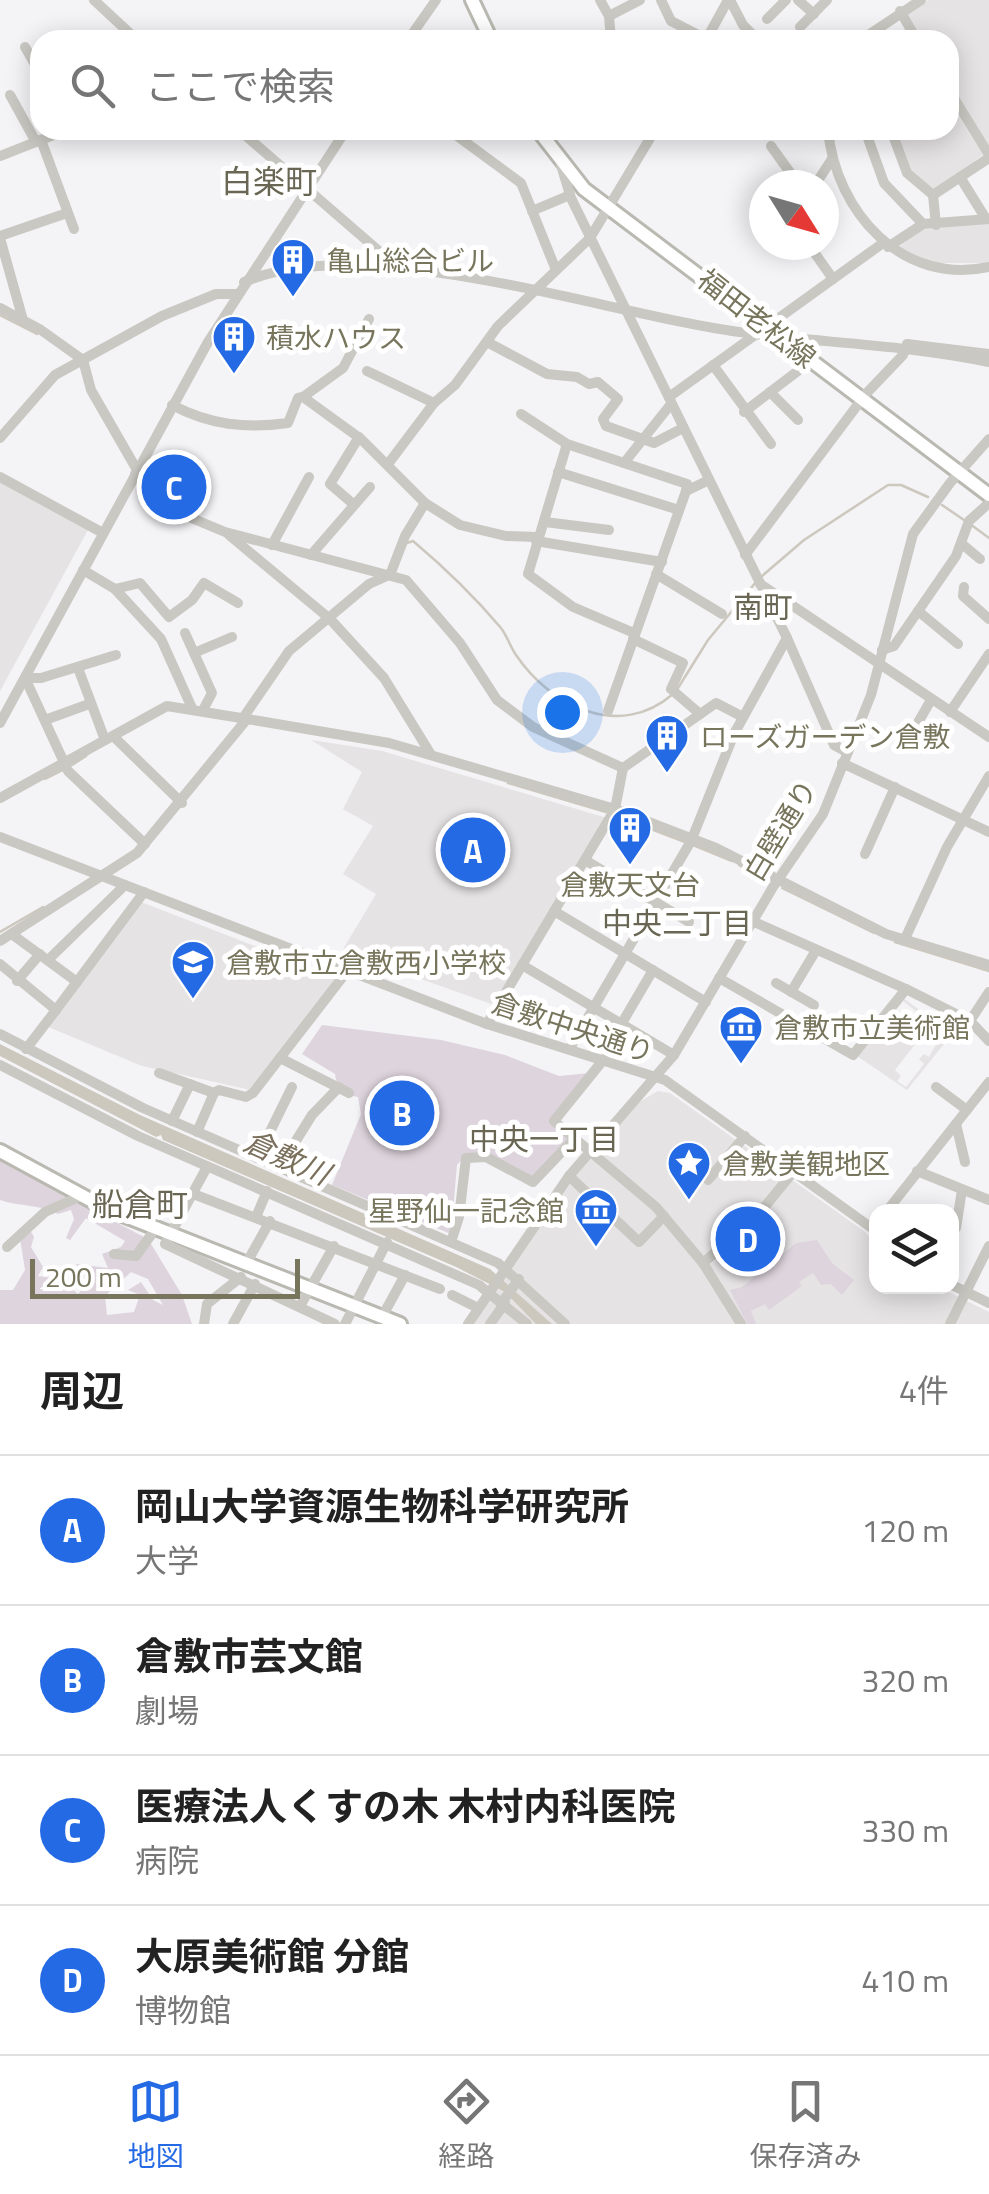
<!DOCTYPE html>
<html lang="ja">
<head>
<meta charset="utf-8">
<style>
  :root { --surface:#fff; --page:#f6f6f6; --text:#222; --muted:#767676; --line:#e0e0e0; --accent:#246ae5 }
  body { margin:0; font-family:"Titillium Web","Noto Sans JP",sans-serif; background:var(--page); color:var(--text) }
  .controls { position:absolute; right:30px; bottom:30px; display:grid; overflow:hidden; border-radius:20px; box-shadow:0 5px 25px #0003 }
  .controls button { width:90px; height:90px; display:grid; place-items:center; padding:0; border:0; border-bottom:2px solid var(--line); background:var(--surface); color:var(--text); font:50px sans-serif }
  .compass { position:absolute; left:749px; top:170px; width:90px; height:90px; border-radius:50%; background:var(--surface); box-shadow:0 5px 25px #0003; rotate:127deg }
  .scale { position:absolute; left:30px; bottom:25px; width:270px; box-sizing:border-box; padding-left:10px; border:5px solid #78755d; border-top:0; font-size:28px; line-height:35px; white-space:nowrap; color:#78755d; -webkit-text-stroke:8px #fff; paint-order:stroke }
  .you { position:absolute; left:562px; top:712px; width:35px; height:35px; margin:-25px; border:8px solid #fff; border-radius:50%; background:#1a73e8; box-shadow:0 0 0 15px #1a73e833 }
  .badge { display:grid; place-items:center; width:65px; height:65px; border-radius:50%; background:var(--accent); color:#fff; font-size:32px; font-weight:700 }
  .pin { position:absolute; translate:-50% -50%; border:5px solid #fff; box-shadow:0 2px 10px #0006 }
  .list { margin:0; padding:0; list-style:none }
  h2 { display:flex; justify-content:space-between; align-items:center; height:130px; margin:0; padding:0 40px; font-size:42px }
  h2 small { font-size:32px; font-weight:400; color:var(--muted) }
  .list li { display:grid; grid-template-columns:65px 1fr auto; gap:30px; align-items:center; box-sizing:border-box; height:150px; padding:0 40px; border-top:2px solid var(--line) }
  .list b { display:block; font-size:38px; white-space:nowrap }
  .list p { margin:0; font-size:32px; white-space:nowrap; color:var(--muted) }
  .list em { font-size:32px; font-style:normal; color:var(--muted) }
  .icon { flex:none; width:55px; height:55px; fill:none; stroke:currentColor; stroke-width:2; stroke-linecap:round; stroke-linejoin:round }
  .map { position:relative; flex:none; width:989px; height:1324px; overflow:hidden }
  .search { position:absolute; background:var(--surface); box-shadow:0 5px 25px #0003; left:30px; right:30px; top:30px; height:110px; display:flex; align-items:center; gap:25px; box-sizing:border-box; padding:0 35px; border-radius:30px; color:var(--muted); font-size:38px }
  .sheet { height:730px; background:var(--surface) }
  nav { display:flex; justify-content:space-around; align-items:center; box-sizing:border-box; height:140px; border-top:2px solid var(--line); background:var(--surface); font-size:28px; color:var(--muted) }
  nav a { display:grid; justify-items:center; gap:5px }
  nav .on { color:var(--accent) }
  .map>svg:first-child { display:block }
</style>
</head>
<body>
<div class="map">
<svg width="989" height="1324" viewBox="0 0 989 1324">
  <rect width="100%" height="100%" fill="#f4f3f6"/>
  <g fill="#e6e3e4" fill-rule="evenodd">
    <polygon points="928,0 989,0 989,149 949,83 949,40 922,40 906,14"/>
    <polygon points="949,101 983,155 932,192 913,175 894,130 949,130"/>
    <polygon points="989,222 989,263 933,263 898,248 920,230"/>
    <polygon points="0,480 89,528 0,691"/>
    <polygon points="311,740 382,751 607,818 494,1005 342,951 376,894 343,874 373,826 343,809 362,772"/>
    <polygon points="141,902 337,978 251,1090 142,1066 46,1026"/>
    <path d="M903,998L952,1034L907,1090L857,1056ZM903,1001L943,1032L929,1057L924,1054L919,1059L924,1064L906,1087L897,1081L901,1076L895,1070L919,1039L891,1017Z"/>
    <polygon points="658,1091 670,1093 864,1231 876,1244 876,1286 938,1287 989,1312 989,1324 474,1324 564,1188 639,1102"/>
  </g>
  <g fill="#ded4dd" fill-rule="evenodd">
    <path d="M322,1025L441,1040L505,1055L559,1076L590,1073L555,1116L570,1139L533,1179L486,1154L465,1156L457,1165L451,1234L332,1185L361,1114L358,1097C344,1095 336,1086 335,1074L302,1054Z"/>
    <path d="M0,1155L50,1188L148,1239L182,1295L192,1324H0V1290H13L25,1270L19,1232L30,1230L34,1237L31,1247L43,1267L38,1276L61,1279L78,1294L87,1283L76,1264L108,1268L102,1254L121,1247L125,1241L86,1218L70,1240L66,1238L74,1219L71,1210L58,1214C39,1204 21,1207 0,1200ZM131,1272L148,1279L163,1305L153,1300L141,1282L128,1290L140,1295L134,1312L107,1315L105,1296Z"/>
    <polygon points="817,1240 832,1263 854,1280 842,1295 831,1284 821,1285 813,1273 799,1282 802,1286 769,1310 765,1304 751,1311 756,1324 747,1324 730,1290 742,1287 796,1243"/>
  </g>
  <polygon fill="#cdc8be" points="0,1044 140,1115 490,1269 552,1324 536,1324 505,1292 456,1267 163,1140 161,1135 156,1137 0,1056"/>
  <g fill="none" stroke-linecap="round" stroke-linejoin="round">
    <g stroke="#cdc8be" stroke-width="2.5">
      <polyline points="0,315 37,334"/>
      <polyline points="942,505 964,520"/>
      <polyline points="970,524 989,538"/>
      <path d="M407,543L413,541C445,568 474,596 501,628C507,636 510,646 516,655C551,707 620,740 673,694"/>
      <polyline points="762,576 804,540 888,485 901,485 928,497"/>
      <polyline points="678,688 708,640 756,582"/>
      <polyline points="72,765 86,756"/>
      <polyline points="45,779 65,769"/>
      <polyline points="508,783 606,812"/>
      <polyline points="614,815 685,842"/>
      <polyline points="693,845 732,861"/>
      <polyline points="739,865 768,881"/>
      <polyline points="782,888 874,933"/>
      <polyline points="0,932 43,907"/>
      <polyline points="895,942 989,971"/>
    </g>
    <defs>
      <g id="major">
        <polyline points="472,0 491,40"/>
        <polyline points="538,130 584,189 989,495"/>
        <polyline points="0,1151 105,1208 400,1324"/>
      </g>
    </defs>
    <use href="#major" stroke="#bab9b1" stroke-width="18"/>
    <g stroke="#c9c8c2" stroke-width="10">
      <polyline points="94,0 137,40"/>
      <polyline points="600,0 609,16 611,40"/>
      <polyline points="661,0 671,21 706,39"/>
      <polyline points="730,0 743,25 758,40"/>
      <polyline points="798,0 814,14"/>
      <polyline points="900,11 917,40"/>
      <polyline points="609,16 640,0"/>
      <polyline points="767,19 786,0"/>
      <polyline points="800,27 827,0"/>
      <polyline points="408,40 436,0"/>
      <polyline points="706,40 728,0"/>
      <polyline points="861,40 921,0"/>
      <polyline points="25,47 40,73"/>
      <polyline points="949,90 989,155"/>
      <polyline points="10,95 36,142"/>
      <polyline points="239,130 387,258 404,264"/>
      <polyline points="449,130 521,183 556,270"/>
      <path d="M828,130C836,212 902,286 989,267"/>
      <polyline points="865,130 884,183 923,224"/>
      <polyline points="891,130 907,173 933,195 989,158"/>
      <polyline points="41,140 74,229"/>
      <polyline points="771,146 799,185"/>
      <polyline points="0,156 66,130"/>
      <polyline points="561,165 571,198 787,638 834,745 847,752"/>
      <polyline points="960,177 986,219"/>
      <polyline points="815,185 832,159"/>
      <polyline points="933,195 936,225"/>
      <polyline points="532,211 570,195"/>
      <polyline points="0,236 67,213"/>
      <polyline points="0,238 23,320"/>
      <polyline points="809,245 833,279"/>
      <polyline points="888,247 923,224 989,219"/>
      <path d="M244,282C368,228 620,319 754,334C832,343 913,346 989,362"/>
      <polyline points="0,308 41,330 83,360 91,390 137,470"/>
      <polyline points="487,342 547,374 577,377 589,384 598,382 618,399 603,419 606,426 654,443 683,428"/>
      <polyline points="713,365 771,444"/>
      <polyline points="367,371 434,403"/>
      <polyline points="770,392 798,420"/>
      <polyline points="303,397 343,368 369,319"/>
      <polyline points="669,397 883,243"/>
      <polyline points="861,399 903,355 907,344 989,354"/>
      <path d="M172,405C210,425 246,429 288,423L298,398L303,397L361,439L425,503L460,525L506,536L537,537"/>
      <polyline points="744,412 811,361"/>
      <polyline points="521,414 567,444 687,484 686,491"/>
      <polyline points="0,438 55,375 162,316 216,294 237,294"/>
      <polyline points="567,444 528,574 573,607 634,633"/>
      <polyline points="624,463 671,404"/>
      <polyline points="388,464 434,403 455,385 498,326 590,238 655,130"/>
      <polyline points="558,472 679,510"/>
      <polyline points="135,474 177,512 225,532 406,580 460,643 497,700 533,727 623,768 615,809 487,1024"/>
      <polyline points="0,477 103,533"/>
      <polyline points="352,503 330,484 359,437"/>
      <polyline points="545,522 609,530"/>
      <polyline points="229,535 330,619 384,678 430,753"/>
      <polyline points="536,541 662,562"/>
      <polyline points="962,544 980,559"/>
      <polyline points="272,545 309,477"/>
      <polyline points="311,555 370,487"/>
      <polyline points="745,555 862,399"/>
      <polyline points="83,570 115,589 140,583 169,617 192,600 204,583 238,603"/>
      <polyline points="656,574 722,614"/>
      <polyline points="390,575 405,536 425,503"/>
      <polyline points="760,584 989,737"/>
      <polyline points="964,587 963,596 989,619"/>
      <polyline points="115,589 161,639 192,708"/>
      <polyline points="918,611 958,644"/>
      <polyline points="185,633 212,693 203,710"/>
      <polyline points="633,639 683,663 671,689 700,714"/>
      <polyline points="882,650 894,646 956,556 969,521 989,503"/>
      <polyline points="194,653 232,637"/>
      <polyline points="78,668 105,740"/>
      <polyline points="25,678 68,771 145,844"/>
      <polyline points="25,678 41,678 116,655"/>
      <polyline points="608,711 686,491 709,480"/>
      <polyline points="950,712 989,654"/>
      <polyline points="243,718 289,651 369,584 389,575"/>
      <polyline points="247,719 389,743 615,809 716,848 886,934 989,965"/>
      <polyline points="45,720 89,704"/>
      <polyline points="0,723 208,342 346,130"/>
      <polyline points="113,736 182,803"/>
      <polyline points="905,745 931,700"/>
      <polyline points="842,763 989,832"/>
      <polyline points="623,768 716,703 743,717"/>
      <polyline points="0,798 167,706 247,719 137,853 0,941"/>
      <polyline points="0,837 487,1024 665,1080 876,1231"/>
      <polyline points="865,854 895,787"/>
      <polyline points="585,860 689,922"/>
      <polyline points="554,911 706,1002"/>
      <polyline points="752,921 906,989 970,1021 989,1041"/>
      <polyline points="13,935 77,982"/>
      <polyline points="904,941 947,847 989,776"/>
      <polyline points="48,960 125,885"/>
      <polyline points="0,964 56,1010 144,892"/>
      <polyline points="522,965 674,1055"/>
      <polyline points="719,978 853,1055 906,989"/>
      <polyline points="17,981 40,954"/>
      <polyline points="776,983 814,1005"/>
      <polyline points="791,992 815,952"/>
      <polyline points="970,1021 989,992"/>
      <polyline points="622,1023 653,970"/>
      <polyline points="0,1034 143,1108 498,1263 565,1324"/>
      <polyline points="570,1048 691,841 734,734 787,638"/>
      <polyline points="26,1049 56,1010"/>
      <polyline points="280,1058 349,1093"/>
      <polyline points="604,1059 554,1121 656,1207 703,1263 741,1324"/>
      <polyline points="0,1065 138,1136 479,1285 527,1324"/>
      <polyline points="159,1073 214,1093"/>
      <polyline points="936,1087 967,1110"/>
      <polyline points="172,1121 190,1084"/>
      <polyline points="956,1124 965,1162"/>
      <polyline points="197,1132 214,1093 219,1090 246,1097 253,1093 348,970"/>
      <polyline points="257,1158 292,1087"/>
      <polyline points="207,1167 165,1244 335,1324"/>
      <polyline points="279,1168 312,1115 339,1087"/>
      <polyline points="917,1171 989,1200"/>
      <polyline points="569,1176 639,1242 664,1216"/>
      <polyline points="708,1180 745,1136"/>
      <polyline points="196,1195 440,1289"/>
      <polyline points="886,1212 989,1082"/>
      <polyline points="256,1217 267,1191"/>
      <polyline points="956,1228 962,1190"/>
      <polyline points="451,1242 459,1217 466,1158 486,1157 533,1182 574,1139"/>
      <polyline points="7,1247 45,1212 81,1196"/>
      <polyline points="114,1254 136,1256 151,1235"/>
      <polyline points="703,1263 758,1215 794,1171"/>
      <polyline points="246,1264 270,1221"/>
      <polyline points="952,1285 989,1303"/>
      <polyline points="452,1295 478,1308"/>
      <polyline points="503,1301 519,1279"/>
      <polyline points="300,1306 334,1246"/>
      <polyline points="382,1317 405,1275"/>
      <polyline points="204,1324 207,1304 241,1277"/>
      <polyline points="233,1324 255,1284"/>
      <polyline points="345,1324 387,1242"/>
      <polyline points="468,1324 569,1176 674,1055 773,887 823,814 871,695 913,534 950,483 989,439"/>
      <polyline points="490,1324 505,1303"/>
      <polyline points="950,1324 989,1246"/>
    </g>
    <use href="#major" stroke="#fff" stroke-width="12"/>
  </g>
  <defs>
    <symbol id="building-pin" viewBox="-11 -11 22 30"><path d="M0 17L-7.5 6A9.5 9.5 0 1 1 7.5 6Z" fill="#246ae5" stroke="#fff"/><path d="M-4-6H4V6H1V3H-1V6H-4ZM-2.5-4.3h1.7v1.8h-1.7ZM.8-4.3h1.7v1.8H.8ZM-2.5-1h1.7V.8h-1.7ZM.8-1h1.7V.8H.8Z" fill="#fff"/></symbol>
    <symbol id="school-pin" viewBox="-11 -11 22 30"><path d="M0 17L-7.5 6A9.5 9.5 0 1 1 7.5 6Z" fill="#246ae5" stroke="#fff"/><path d="M0-5L7-2L0 1L-7-2ZM-4 1L0 2.5L4 1V4Q0 6-4 4Z" fill="#fff"/></symbol>
    <symbol id="museum-pin" viewBox="-11 -11 22 30"><path d="M0 17L-7.5 6A9.5 9.5 0 1 1 7.5 6Z" fill="#246ae5" stroke="#fff"/><path d="M0-6L6-3V-2H-6V-3ZM-5-1h2V3h-2ZM-1-1h2V3h-2ZM3-1h2V3H3ZM-6 4H6V6H-6Z" fill="#fff"/></symbol>
    <symbol id="sight-pin" viewBox="-11 -11 22 30"><path d="M0 17L-7.5 6A9.5 9.5 0 1 1 7.5 6Z" fill="#246ae5" stroke="#fff"/><path d="M0-6L1.8-2.2L6-1.7L2.9 1.2L3.7 5.4L0 3.3L-3.7 5.4L-2.9 1.2L-6-1.7L-1.8-2.2Z" fill="#fff"/></symbol>
  </defs>
  <g fill-rule="evenodd">
    <use href="#building-pin" x="268" y="235" width="50" height="68"/>
    <use href="#building-pin" x="209" y="312" width="50" height="68"/>
    <use href="#building-pin" x="642" y="711" width="50" height="68"/>
    <use href="#building-pin" x="605" y="803" width="50" height="68"/>
    <use href="#school-pin" x="168" y="937" width="50" height="68"/>
    <use href="#museum-pin" x="716" y="1002" width="50" height="68"/>
    <use href="#sight-pin" x="664" y="1138" width="50" height="68"/>
    <use href="#museum-pin" x="571" y="1185" width="50" height="68"/>
  </g>
  <g text-anchor="middle" dominant-baseline="central" stroke-width="10" stroke-linejoin="round" paint-order="stroke">
    <g font-size="28" fill="#78755d" stroke="#fff" text-anchor="start">
      <text x="326" y="260">亀山総合ビル</text>
      <text x="266" y="337">積水ハウス</text>
      <text x="700" y="736">ローズガーデン倉敷</text>
      <text x="630" y="884" text-anchor="middle">倉敷天文台</text>
      <text x="226" y="962">倉敷市立倉敷西小学校</text>
      <text x="774" y="1027">倉敷市立美術館</text>
      <text x="722" y="1163">倉敷美観地区</text>
      <text x="564" y="1210" text-anchor="end">星野仙一記念館</text>
    </g>
    <g font-size="28" fill="#78755d" stroke="#fff">
      <text transform="translate(757 318) rotate(38)">福田老松線</text>
      <text transform="translate(780 830) rotate(-59)">白壁通り</text>
      <text transform="translate(573 1027) rotate(18)">倉敷中央通り</text>
    </g>
    <g font-size="30" fill="#696653" stroke="#fff">
      <text x="763" y="607">南町</text>
      <text x="677" y="923">中央二丁目</text>
      <text x="544" y="1139">中央一丁目</text>
    </g>
    <g font-size="30" font-style="italic" fill="#7a705c" stroke="#fff">
      <text transform="translate(287 1157) rotate(24)">倉敷川</text>
    </g>
    <g font-size="32" fill="#696653" stroke="#fff">
      <text x="269" y="181">白楽町</text>
      <text x="140" y="1204">船倉町</text>
    </g>
  </g>
</svg>
<div class="controls">
<button><svg class="icon" aria-label="layers" viewBox="0 0 24 24"><path d="M12 4l9 5-9 5-9-5zM3 14l9 5 9-5"/></svg></button>
</div>
<svg class="compass" viewBox="-18 -18 36 36"><path d="M0-13l5 13h-10z" fill="#e53935"/><path d="M0 13l5-13h-10z" fill="#767676"/></svg>
<div class="scale">200 m</div>
<div class="you"></div>
<div class="pin badge" style="left:473px;top:850px">A</div>
<div class="pin badge" style="left:402px;top:1113px">B</div>
<div class="pin badge" style="left:174px;top:487px">C</div>
<div class="pin badge" style="left:748px;top:1239px">D</div>
<div class="search"><svg class="icon" aria-label="search" viewBox="0 0 24 24"><circle cx="10" cy="10" r="6"/><path d="M15 15l6 6"/></svg>ここで検索</div>
</div>
<section class="sheet">
<h2>周辺<small>4件</small></h2>
<ul class="list">
<li><span class="badge">A</span><div><b>岡山大学資源生物科学研究所</b><p>大学</p></div><em>120 m</em></li>
<li><span class="badge">B</span><div><b>倉敷市芸文館</b><p>劇場</p></div><em>320 m</em></li>
<li><span class="badge">C</span><div><b>医療法人くすの木 木村内科医院</b><p>病院</p></div><em>330 m</em></li>
<li><span class="badge">D</span><div><b>大原美術館 分館</b><p>博物館</p></div><em>410 m</em></li>
</ul>
</section>
<nav>
<a class="on"><svg class="icon" aria-label="map" viewBox="0 0 24 24"><path d="M3 6l6-2 6 2 6-2v14l-6 2-6-2-6 2zM9 4v14M15 6v14"/></svg>地図</a>
<a><svg class="icon" aria-label="directions" viewBox="0 0 24 24"><path d="M12 3l9 9-9 9-9-9zM9 14v-3h6M13 9l2 2-2 2"/></svg>経路</a>
<a><svg class="icon" aria-label="saved" viewBox="0 0 24 24"><path d="M7 4h10v16l-5-4-5 4z"/></svg>保存済み</a>
</nav>
</body>
</html>
